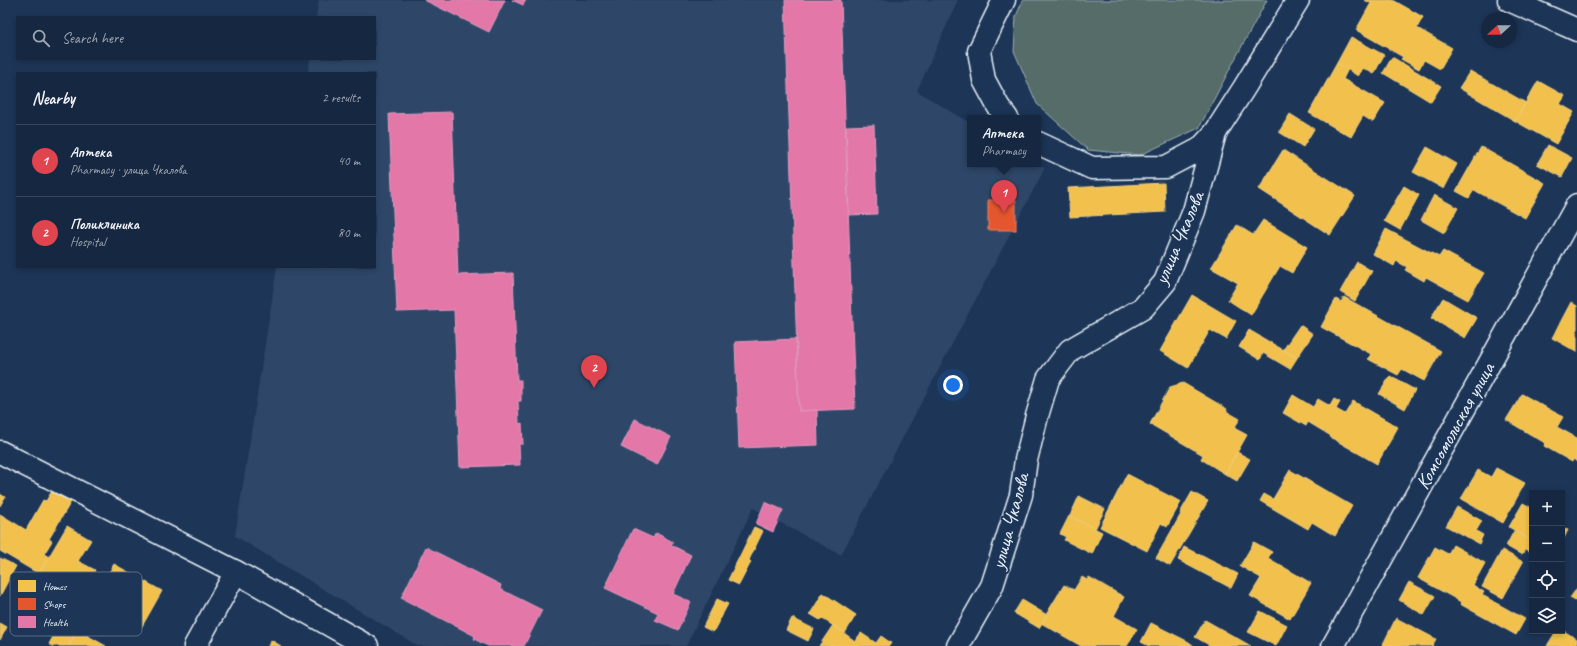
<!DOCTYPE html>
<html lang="en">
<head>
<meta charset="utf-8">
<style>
  :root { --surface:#162841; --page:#1f3048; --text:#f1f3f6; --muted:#9ea6b1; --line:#35445a; --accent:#ffd166 }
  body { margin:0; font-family:Caveat,sans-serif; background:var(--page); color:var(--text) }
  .controls { position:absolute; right:12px; bottom:12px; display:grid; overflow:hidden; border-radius:0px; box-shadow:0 2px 6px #0003 }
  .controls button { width:36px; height:36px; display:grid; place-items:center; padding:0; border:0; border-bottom:1px solid var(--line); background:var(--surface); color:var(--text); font:20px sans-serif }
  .compass { position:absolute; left:1481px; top:12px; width:36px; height:36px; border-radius:50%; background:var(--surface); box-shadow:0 2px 6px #0003; rotate:249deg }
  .you { position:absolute; left:953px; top:385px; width:14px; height:14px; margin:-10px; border:3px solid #fff; border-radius:50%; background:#1a73e8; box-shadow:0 0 0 6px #1a73e833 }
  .badge { display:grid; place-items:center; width:26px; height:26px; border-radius:50%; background:var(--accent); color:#fff; font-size:13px; font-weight:700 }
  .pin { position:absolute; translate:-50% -33px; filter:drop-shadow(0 1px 2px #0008) }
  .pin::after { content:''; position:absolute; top:21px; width:14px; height:12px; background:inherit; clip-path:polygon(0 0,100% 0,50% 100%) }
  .popup { position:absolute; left:967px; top:115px; width:74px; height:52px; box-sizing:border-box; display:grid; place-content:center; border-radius:0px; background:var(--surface); filter:drop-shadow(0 1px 3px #0005); font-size:13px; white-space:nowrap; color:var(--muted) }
  .popup b { font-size:15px; color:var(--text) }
  .popup::after { content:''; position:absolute; left:50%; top:100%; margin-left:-8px; border:8px solid transparent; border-top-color:var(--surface) }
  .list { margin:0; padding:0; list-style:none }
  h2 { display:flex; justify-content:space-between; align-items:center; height:52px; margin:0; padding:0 16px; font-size:17px }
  h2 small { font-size:13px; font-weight:400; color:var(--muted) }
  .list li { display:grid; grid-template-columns:26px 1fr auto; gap:12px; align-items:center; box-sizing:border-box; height:72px; padding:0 16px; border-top:1px solid var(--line) }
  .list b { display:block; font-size:15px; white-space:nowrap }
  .list p { margin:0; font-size:13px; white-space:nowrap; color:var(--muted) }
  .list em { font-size:13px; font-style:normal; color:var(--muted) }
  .icon { flex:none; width:22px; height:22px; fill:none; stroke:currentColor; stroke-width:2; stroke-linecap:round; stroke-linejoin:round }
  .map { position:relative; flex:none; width:1577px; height:646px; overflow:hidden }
  .search { position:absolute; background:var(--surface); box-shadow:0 2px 6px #0003; left:16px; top:16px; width:360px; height:44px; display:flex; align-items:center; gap:10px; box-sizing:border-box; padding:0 14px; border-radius:0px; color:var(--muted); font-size:15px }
  .panel { position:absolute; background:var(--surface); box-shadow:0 2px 6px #0003; left:16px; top:72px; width:360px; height:196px; border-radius:0px }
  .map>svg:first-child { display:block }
</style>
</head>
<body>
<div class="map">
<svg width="1577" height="646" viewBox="0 0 1577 646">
  <rect width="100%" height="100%" fill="#1d3557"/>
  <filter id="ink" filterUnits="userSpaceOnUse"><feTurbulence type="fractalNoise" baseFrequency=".025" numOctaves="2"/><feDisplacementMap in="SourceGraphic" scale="8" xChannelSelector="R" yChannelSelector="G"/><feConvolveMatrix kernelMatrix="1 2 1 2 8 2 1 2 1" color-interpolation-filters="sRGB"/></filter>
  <g filter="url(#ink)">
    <polygon fill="#2e4668" points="319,0 958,0 917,91 970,123 970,164 1038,163 1045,168 841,555 753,508 686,646 418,646 235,536 277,267 375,267 375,73 308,73 310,59 375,59 375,17 316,17"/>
    <polygon fill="#556c68" stroke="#9eaeb0" points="1023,0 1267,0 1235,59 1199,128 1140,155 1088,150 1037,104 1014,51 1016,16"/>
    <g fill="#f2c14e" stroke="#efcf81">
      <polygon points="1364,0 1393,0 1423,17 1417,28 1452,48 1440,69 1424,60 1419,69 1401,59 1403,57 1356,30 1371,3"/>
      <polygon points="1351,37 1384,55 1374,74 1363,68 1358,76 1337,63"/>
      <polygon points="1392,57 1441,86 1431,102 1383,73"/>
      <polygon points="1337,63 1348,69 1343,79 1385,103 1373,122 1363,116 1351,137 1309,113"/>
      <polygon points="1470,71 1526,103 1515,121 1459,88"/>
      <polygon points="1538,81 1565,96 1560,104 1574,112 1556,144 1515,121"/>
      <polygon points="1290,114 1314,129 1303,147 1279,132"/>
      <polygon points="1548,145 1572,158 1562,177 1537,164"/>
      <polygon points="1427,147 1457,164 1444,189 1413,172"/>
      <polygon points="1481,147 1545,183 1525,218 1474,190 1469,198 1456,191"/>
      <polygon points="1283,150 1355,196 1330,235 1259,189"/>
      <polygon points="1164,183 1165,212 1070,217 1068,188"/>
      <polygon points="1404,186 1419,195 1400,230 1384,221"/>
      <polygon points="1434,195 1458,208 1444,233 1421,220"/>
      <polygon points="1263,220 1307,247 1292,273 1280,266 1251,315 1228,300 1238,283 1211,268 1237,225 1253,235"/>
      <polygon points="1386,229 1439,257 1443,251 1484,273 1468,300 1426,277 1424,281 1405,270 1407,267 1396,261 1394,266 1373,254"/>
      <polygon points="1357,262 1372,271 1355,301 1340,292"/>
      <polygon points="1192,295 1236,321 1226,339 1210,330 1188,368 1160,351"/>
      <polygon points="1344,297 1441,351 1424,381 1402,369 1398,375 1368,359 1371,354 1321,327 1336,299 1341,302"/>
      <polygon points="1443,298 1477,318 1465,338 1431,318"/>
      <polygon points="1571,302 1577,306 1577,352 1552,338"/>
      <polygon points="1300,325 1313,334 1297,358 1283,350"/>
      <polygon points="1249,330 1297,358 1290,369 1263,353 1260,360 1239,347"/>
      <polygon points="1390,376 1415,390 1405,409 1379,394"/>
      <polygon points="1183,383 1227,409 1226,411 1240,419 1234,428 1247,435 1225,474 1201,459 1203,455 1150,424 1170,387"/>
      <polygon points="1522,394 1563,417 1557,427 1577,438 1577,462 1573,459 1572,462 1544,446 1545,443 1506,420"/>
      <polygon points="1293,395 1313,407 1318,399 1330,406 1334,399 1340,402 1336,409 1345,414 1353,401 1398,427 1377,464 1330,437 1331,436 1308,422 1306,426 1283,413"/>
      <polygon points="1237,452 1250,459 1237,481 1225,474"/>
      <polygon points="1496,468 1525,483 1503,523 1461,499 1478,470 1491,477"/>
      <polygon points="1290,470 1352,506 1335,536 1312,522 1308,529 1260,501 1264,494 1273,499"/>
      <polygon points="1127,474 1181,502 1167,527 1161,523 1147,551 1100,527"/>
      <polygon points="55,486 75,495 49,539 52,541 44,554 49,557 39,574 0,551 0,514 26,530 43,500 46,501"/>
      <polygon points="1192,492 1208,501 1170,566 1156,558 1181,514 1180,513"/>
      <polygon points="0,494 5,497 0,506"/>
      <polygon points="1079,496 1105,509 1095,529 1070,516"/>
      <polygon points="1523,503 1532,508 1532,541 1509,527"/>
      <polygon points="1457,507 1482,521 1476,531 1483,535 1479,544 1446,526"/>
      <polygon points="1069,516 1102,532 1092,554 1064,540 1066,537 1060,534"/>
      <polygon points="67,526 91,540 78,561 95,570 92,577 97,580 86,598 40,572"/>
      <polygon points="754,527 763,531 749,560 751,562 739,585 728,580"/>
      <polygon points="1562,527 1568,530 1562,542"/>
      <polygon points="1514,531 1532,541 1532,553 1525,549 1522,555 1506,546"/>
      <polygon points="1254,542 1272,552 1268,558 1311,583 1290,619 1250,596 1261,578 1240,566"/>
      <polygon points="1453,545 1485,563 1473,585 1484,592 1482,595 1525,619 1516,635 1460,604 1461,602 1418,578 1435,547 1448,554"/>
      <polygon points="1184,547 1238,574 1231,588 1178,560"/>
      <polygon points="1502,550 1523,562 1503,598 1482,587"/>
      <polygon points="0,558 16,566 0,596"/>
      <polygon points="114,564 162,591 141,628 93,601"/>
      <polygon points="1082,577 1087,580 1089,577 1124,597 1114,616 1137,629 1127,646 1081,646 1041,623 1064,585 1074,590"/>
      <polygon points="1409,582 1435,596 1424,615 1399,600"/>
      <polygon points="1577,588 1577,602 1570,598"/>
      <polygon points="823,593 856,615 845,633 821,618 820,620 810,614"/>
      <polygon points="717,599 728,604 713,632 703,627"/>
      <polygon points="1022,600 1047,615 1039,628 1014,613"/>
      <polygon points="69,608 88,618 81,632 77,630 69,646 52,646 49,644"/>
      <polygon points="1260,611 1287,625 1276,646 1248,632"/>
      <polygon points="792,618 814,629 808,641 786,630"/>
      <polygon points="1396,618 1436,639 1432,646 1382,646"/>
      <polygon points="1205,620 1251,646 1211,646 1195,637"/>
      <polygon points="0,623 7,627 0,640"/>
      <polygon points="1151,623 1189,642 1194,646 1149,646 1141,642"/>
      <polygon points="833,625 855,641 861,633 876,643 881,636 891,643 889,646 819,646"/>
      <polygon points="77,630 81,632 106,646 69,646"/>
      <polygon points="1562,630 1577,639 1577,646 1547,646 1556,631"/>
      <polygon points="271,640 281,646 268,646"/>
    </g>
    <rect fill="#e4572e" stroke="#e5856b" x="988" y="200" width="28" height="30"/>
    <g fill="#e377a8" stroke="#e49cc0">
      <polygon points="424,0 505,0 489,32"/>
      <polygon points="512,0 526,0 523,5"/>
      <polygon points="785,0 841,0 855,409 799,411"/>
      <polygon points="452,112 458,275 513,273 517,380 521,380 521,401 518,401 519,424 522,423 523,444 519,444 520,465 460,467 454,310 397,312 389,114"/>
      <polygon points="874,125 877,214 849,215 846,126"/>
      <polygon points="796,339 799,411 817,410 818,445 739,448 735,342"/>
      <polygon points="635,419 671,437 657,465 621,447"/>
      <polygon points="765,502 783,510 773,532 756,524"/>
      <polygon points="633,529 653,538 656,533 673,542 671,545 691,555 673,594 691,602 678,630 655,620 658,613 605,588"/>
      <polygon points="426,547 501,585 500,589 542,610 524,646 488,646 474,639 475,636 401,598"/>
    </g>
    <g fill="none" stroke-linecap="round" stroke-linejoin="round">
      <defs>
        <g id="street">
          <polyline points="1004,0 979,51 984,80 998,106 1007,118"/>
          <polyline points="1509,0 1577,30"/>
          <polyline points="1038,143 1092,168 1166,167 1200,149 1215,133"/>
          <polyline points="0,452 236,572 367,646"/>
          <polyline points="195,646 236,572"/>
          <polyline points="958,646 992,586 1021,495 1026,460 1037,416 1048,379 1070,350 1143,308 1165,282 1194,211 1215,133 1244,88 1298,0"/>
          <polyline points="1333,646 1577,205"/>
        </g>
      </defs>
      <use href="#street" stroke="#e8f1f8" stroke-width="25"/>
      <use href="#street" stroke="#1d3557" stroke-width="22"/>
    </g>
  </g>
  <g text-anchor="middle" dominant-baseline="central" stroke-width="4" stroke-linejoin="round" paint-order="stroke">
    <g font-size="20" fill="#e8f1f8" stroke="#1d3557">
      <text transform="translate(1179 238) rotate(-67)">улица Чкалова</text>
      <text transform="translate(1455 426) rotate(-61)">Комсомольская улица</text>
      <text transform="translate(1010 521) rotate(-75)">улица Чкалова</text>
    </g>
  </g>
  <rect x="10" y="572" width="132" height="64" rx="6" fill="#1d3557" stroke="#5a6d87" stroke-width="1"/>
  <rect x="18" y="580" width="18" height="12" fill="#f2c14e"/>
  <rect x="18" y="598" width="18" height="12" fill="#e4572e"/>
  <rect x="18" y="616" width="18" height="12" fill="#e377a8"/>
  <g font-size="11" fill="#e8f1f8">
    <text x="43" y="590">Homes</text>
    <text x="43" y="608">Shops</text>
    <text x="43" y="626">Health</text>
  </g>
</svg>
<div class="controls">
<button>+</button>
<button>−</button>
<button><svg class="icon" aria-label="locate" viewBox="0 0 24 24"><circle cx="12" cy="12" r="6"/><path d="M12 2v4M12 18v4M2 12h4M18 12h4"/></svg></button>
<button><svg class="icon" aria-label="layers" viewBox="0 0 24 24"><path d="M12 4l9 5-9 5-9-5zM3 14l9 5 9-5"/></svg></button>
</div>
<svg class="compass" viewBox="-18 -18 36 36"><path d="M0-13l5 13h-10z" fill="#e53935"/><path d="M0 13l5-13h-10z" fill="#9ea6b1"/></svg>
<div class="you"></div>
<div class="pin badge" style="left:1004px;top:213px;background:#e0444e">1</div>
<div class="popup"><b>Аптека</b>Pharmacy</div>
<div class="pin badge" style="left:594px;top:388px;background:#e0444e">2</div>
<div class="search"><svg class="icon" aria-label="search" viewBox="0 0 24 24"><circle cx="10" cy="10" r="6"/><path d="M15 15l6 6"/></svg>Search here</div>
<section class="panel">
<h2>Nearby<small>2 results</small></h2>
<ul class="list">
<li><span class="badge" style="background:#e0444e">1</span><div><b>Аптека</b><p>Pharmacy · улица Чкалова</p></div><em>40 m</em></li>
<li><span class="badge" style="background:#e0444e">2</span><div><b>Поликлиника</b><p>Hospital</p></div><em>80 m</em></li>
</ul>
</section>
</div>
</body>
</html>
